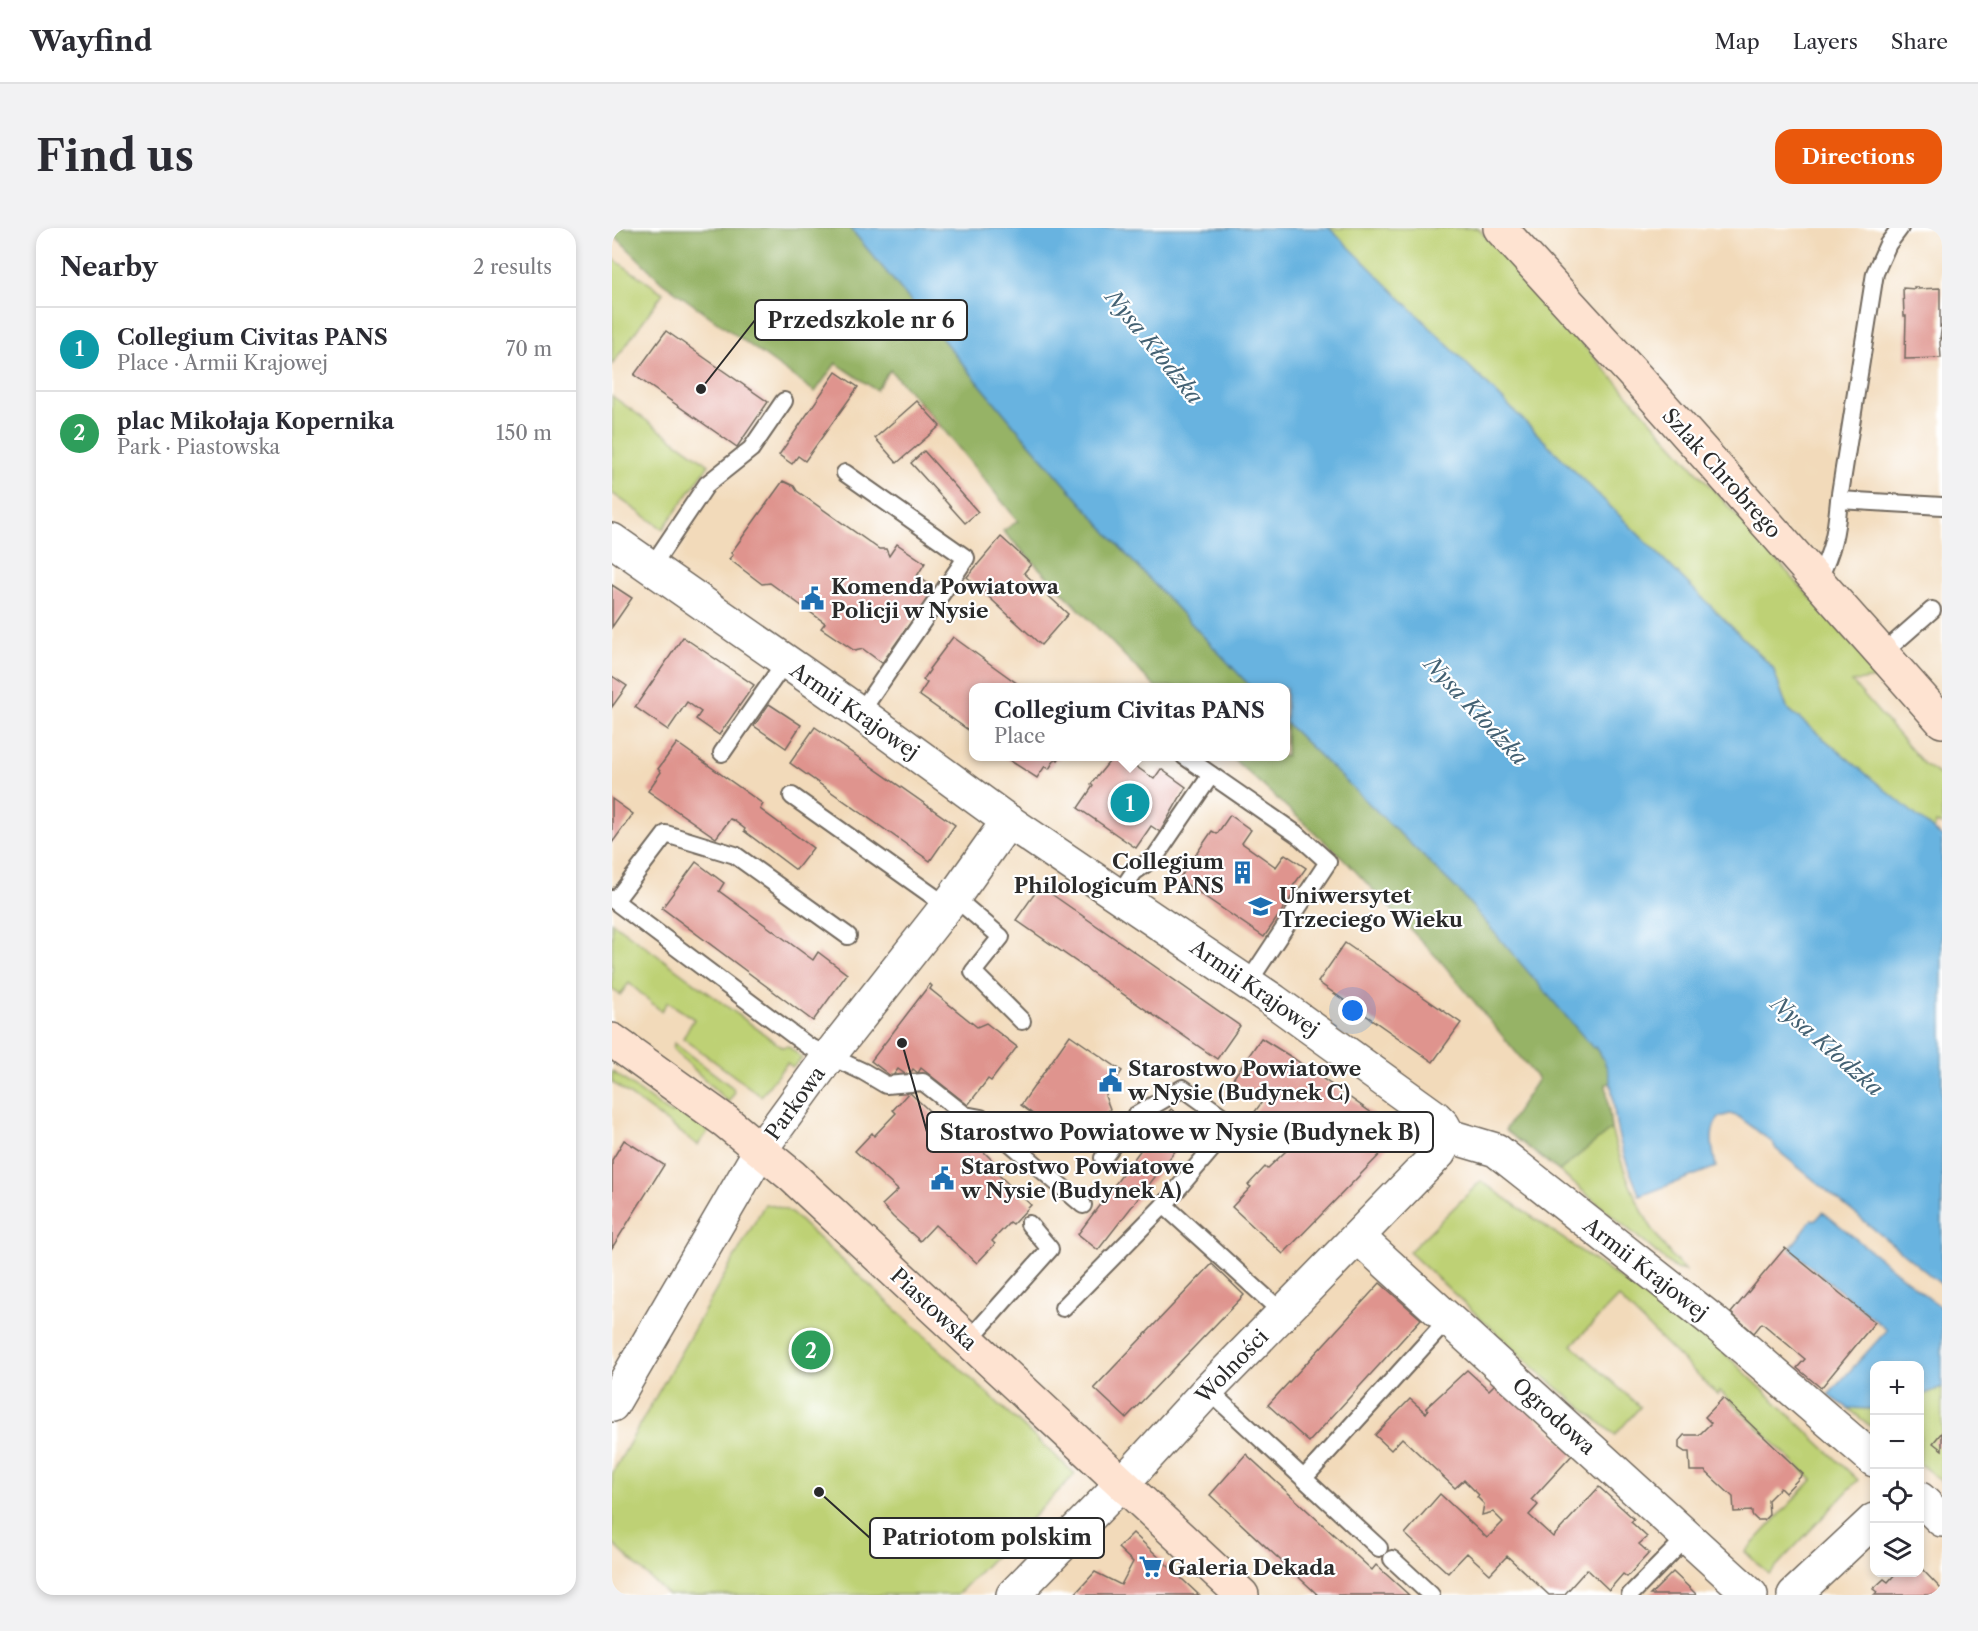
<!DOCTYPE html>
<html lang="en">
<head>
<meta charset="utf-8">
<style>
  :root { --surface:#fff; --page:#f2f2f3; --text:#2b2b33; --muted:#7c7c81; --line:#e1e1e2; --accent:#ea580c }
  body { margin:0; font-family:"Libre Caslon Text",serif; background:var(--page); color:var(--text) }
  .controls { position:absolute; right:18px; bottom:18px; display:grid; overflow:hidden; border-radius:12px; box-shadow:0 3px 9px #0003 }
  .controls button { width:54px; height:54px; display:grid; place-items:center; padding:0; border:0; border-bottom:2px solid var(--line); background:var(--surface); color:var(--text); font:30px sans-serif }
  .you { position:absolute; left:741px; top:783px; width:21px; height:21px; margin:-15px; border:4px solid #fff; border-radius:50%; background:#1a73e8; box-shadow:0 0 0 9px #1a73e833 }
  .badge { display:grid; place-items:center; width:39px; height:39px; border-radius:50%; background:var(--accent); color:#fff; font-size:20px; font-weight:700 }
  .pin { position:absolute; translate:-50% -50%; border:3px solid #fff; box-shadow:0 2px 6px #0006 }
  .popup { position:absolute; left:357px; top:455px; width:321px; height:78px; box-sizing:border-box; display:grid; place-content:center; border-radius:12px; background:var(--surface); filter:drop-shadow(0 2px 4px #0005); font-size:20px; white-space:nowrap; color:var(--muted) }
  .popup b { font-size:22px; color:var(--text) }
  .popup::after { content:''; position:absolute; left:50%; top:100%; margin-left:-12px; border:12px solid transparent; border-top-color:var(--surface) }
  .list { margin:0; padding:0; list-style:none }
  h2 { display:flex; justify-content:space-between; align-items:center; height:78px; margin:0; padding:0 24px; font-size:26px }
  h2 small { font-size:20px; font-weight:400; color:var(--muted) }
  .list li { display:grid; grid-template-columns:39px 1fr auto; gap:18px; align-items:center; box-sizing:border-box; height:84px; padding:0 24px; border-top:2px solid var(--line) }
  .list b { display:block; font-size:22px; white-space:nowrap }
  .list p { margin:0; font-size:20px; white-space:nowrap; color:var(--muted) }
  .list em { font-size:20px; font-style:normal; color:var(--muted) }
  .icon { flex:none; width:33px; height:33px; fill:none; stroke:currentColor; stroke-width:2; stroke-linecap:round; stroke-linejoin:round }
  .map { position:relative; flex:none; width:1330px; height:1367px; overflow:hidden; border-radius:18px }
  header { display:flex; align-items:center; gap:36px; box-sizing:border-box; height:84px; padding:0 30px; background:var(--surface); border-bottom:2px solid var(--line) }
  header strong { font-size:28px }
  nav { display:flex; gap:33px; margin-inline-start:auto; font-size:21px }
  .intro { display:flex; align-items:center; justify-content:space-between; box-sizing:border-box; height:144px; padding:0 36px }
  h1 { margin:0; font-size:42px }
  .button { padding:15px 27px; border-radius:18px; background:var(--accent); color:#fff; font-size:21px; font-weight:700 }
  main { display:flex; gap:36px; padding:0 36px }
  aside { flex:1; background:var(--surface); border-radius:18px; box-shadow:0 3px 9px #0003 }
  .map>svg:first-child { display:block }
</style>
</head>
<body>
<header>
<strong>Wayfind</strong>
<nav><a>Map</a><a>Layers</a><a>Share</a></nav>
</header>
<div class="intro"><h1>Find us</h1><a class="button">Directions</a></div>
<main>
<aside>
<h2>Nearby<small>2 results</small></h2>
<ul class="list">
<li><span class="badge" style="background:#0f9aa8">1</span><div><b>Collegium Civitas PANS</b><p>Place · Armii Krajowej</p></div><em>70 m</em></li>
<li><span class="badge" style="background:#2e9e5b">2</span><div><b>plac Mikołaja Kopernika</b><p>Park · Piastowska</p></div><em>150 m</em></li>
</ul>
</aside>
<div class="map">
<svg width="1330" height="1367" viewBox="0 0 1330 1367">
  <rect width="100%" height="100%" fill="#fff"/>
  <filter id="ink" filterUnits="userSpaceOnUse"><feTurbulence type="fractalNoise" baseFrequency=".0167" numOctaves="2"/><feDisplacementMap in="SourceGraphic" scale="12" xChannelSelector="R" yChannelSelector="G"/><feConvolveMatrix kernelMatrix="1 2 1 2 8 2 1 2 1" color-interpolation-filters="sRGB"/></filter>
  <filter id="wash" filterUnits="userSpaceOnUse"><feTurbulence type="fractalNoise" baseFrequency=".008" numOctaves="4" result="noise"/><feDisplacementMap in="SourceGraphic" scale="24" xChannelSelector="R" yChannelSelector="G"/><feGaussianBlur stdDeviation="1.35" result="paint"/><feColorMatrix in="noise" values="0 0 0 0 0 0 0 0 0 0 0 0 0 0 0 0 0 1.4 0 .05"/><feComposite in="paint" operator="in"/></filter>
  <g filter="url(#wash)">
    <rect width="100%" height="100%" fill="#f2daba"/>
    <g fill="#bed175" stroke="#747e50" stroke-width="1.5">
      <polygon points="717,0 866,0 1250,427 1262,450 1240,454 1312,536 1330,549 1330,597 1324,595 1322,603 1175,480 1161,440"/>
      <polygon points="0,30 51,65 0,137"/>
      <polygon points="0,168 97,237 51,301 0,265"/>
      <polygon points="0,694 170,819 176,818 190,830 181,839 175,835 149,868 71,810 82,791 56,774 49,783 17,755 8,767 0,761"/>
      <polygon points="62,815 121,860 122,866 116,874 61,821"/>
      <polygon points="0,843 59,886 65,877 98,901 86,917 0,854"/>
      <path d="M999,901C1014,954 1034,1003 1073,1043L1064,1041L947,943Z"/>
      <polygon points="869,953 1107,1120 1246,1252 1157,1346 1133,1324 1200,1252 1108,1163 1106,1167 1006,1069 960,1117 1028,1179 1003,1207 931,1148 797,1024"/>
      <path d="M153,976C173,980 178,982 192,997L463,1246L345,1367H56L0,1315V1246Z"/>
      <polygon points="1330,1159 1330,1254 1308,1236 1308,1168"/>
      <polygon points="1236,1180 1262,1181 1262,1201"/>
    </g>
    <g fill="#96b366" stroke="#606f48" stroke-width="1.5">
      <polygon points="0,0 238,0 406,202 515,327 639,459 543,459 391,303 406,293 332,202 278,142 264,162 224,135 203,164 50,54 0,5"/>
      <polygon points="674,495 848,664 981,819 984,819 993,833 1000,855 994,856 999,901 947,943 893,902 926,851 832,737 732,631 619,529 674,528"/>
    </g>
    <g fill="#68b3e0" stroke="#4a6f86" stroke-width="1.5">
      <path d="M238,0H717L732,14L1161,440L1175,480L1330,609V1057L1164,921L1161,915L1127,889L1118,886L1108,889C1095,902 1101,922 1104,939L1028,968C1019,947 1010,924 1005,901C999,870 1003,846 984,819L981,820L848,664L674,495V460L639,459L515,327L406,202Z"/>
      <polygon points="1211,984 1329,1080 1330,1079 1330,1159 1308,1168 1308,1138 1262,1138 1262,1181 1236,1180 1216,1167 1275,1102 1178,1021 1200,991 1203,993"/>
    </g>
    <g id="blocks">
      <g fill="#df948e">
        <polygon points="1302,59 1306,59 1306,61 1328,60 1328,99 1330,98 1328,110 1330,110 1328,114 1329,130 1293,131 1294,88 1292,88 1291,60 1303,61"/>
        <polygon points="54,103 156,174 125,219 22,147"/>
        <polygon points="224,144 246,159 193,233 186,228 180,236 167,227"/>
        <polygon points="305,173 328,198 285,235 263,210"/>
        <polygon points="312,223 366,284 353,295 299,235"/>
        <polygon points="171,253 182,258 185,263 267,321 274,321 277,328 285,316 313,335 305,348 323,360 270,435 251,421 243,423 209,400 213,395 158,355 150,356 117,331 121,327 119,325"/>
        <polygon points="389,309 419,336 412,345 456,386 429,417 355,349"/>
        <polygon points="0,357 20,370 0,399"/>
        <polygon points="71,409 142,457 107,507 84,491 89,484 75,474 56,502 23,479"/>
        <polygon points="341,409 410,459 362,459 362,506 307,467 315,455 311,452 318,442 317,441"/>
        <polygon points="0,448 15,458 0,479"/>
        <polygon points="157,476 189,497 174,520 142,498"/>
        <polygon points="203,499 343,597 318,633 178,535"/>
        <polygon points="65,515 151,576 148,581 201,620 184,642 132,603 133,601 121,592 118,591 104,610 36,563 49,544 46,541"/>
        <polygon points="391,528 449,528 446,532 444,530 437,541 433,538 425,550"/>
        <polygon points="502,528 509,528 542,551 549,541 574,559 548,604 539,598 524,620 466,580 481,558 479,556"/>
        <polygon points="0,571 21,586 0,615"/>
        <polygon points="618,587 639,602 630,615 664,639 673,626 694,640 681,658 685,661 652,709 567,651 600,603 605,606"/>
        <polygon points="84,634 112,655 107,663 201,732 206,724 235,746 201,793 50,680"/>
        <polygon points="428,658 628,798 605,831 404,692"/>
        <polygon points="733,715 849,795 821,834 706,754"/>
        <polygon points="318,756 320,758 318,761 365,799 374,795 405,819 379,853 376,851 356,877 309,840 306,845 301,841 296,848 286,841 280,849 259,833"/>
        <polygon points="458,807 510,843 493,868 498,881 490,892 477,890 459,915 409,877"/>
        <polygon points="649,810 681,830 784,902 785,909 671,1026 620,979 639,959 636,957 653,939 655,941 674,923 691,900 668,903 642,885 650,874 620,852"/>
        <polygon points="297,864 339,903 344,899 355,909 356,906 361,911 359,912 366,919 370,920 372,922 371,923 381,933 377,938 419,977 401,996 398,994 380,1013 383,1016 365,1035 323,997 308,1013 281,989 270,977 286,962 243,923 260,905 262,908 284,885 281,882"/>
        <polygon points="559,881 582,899 486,1022 466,1006"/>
        <polygon points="12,912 52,937 0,1020 0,932"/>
        <polygon points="1173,1020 1263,1094 1209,1160 1185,1140 1193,1131 1150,1095 1142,1105 1119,1085"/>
        <polygon points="600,1036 632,1067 514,1190 482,1160"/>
        <polygon points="768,1055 809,1091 697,1214 656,1177"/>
        <polygon points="855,1142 877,1162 885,1154 962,1225 920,1271 926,1277 917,1287 941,1309 987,1259 1022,1291 1019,1294 1035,1309 1027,1316 1037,1325 1015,1349 1011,1346 997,1362 975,1341 952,1367 937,1367 895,1328 878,1346 855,1325 836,1345 793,1306 828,1266 875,1310 891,1294 881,1284 870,1287 872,1276 865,1269 867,1267 852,1252 843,1260 790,1210 779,1222 763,1207 798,1171 814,1185 816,1182 814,1180"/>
        <polygon points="1111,1170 1191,1246 1173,1265 1168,1260 1156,1272 1157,1287 1152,1292 1145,1292 1140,1287 1140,1283 1122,1284 1121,1269 1093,1243 1078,1243 1077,1224 1073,1224 1067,1220 1067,1213 1072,1207 1087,1207 1099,1195 1093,1189"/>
        <polygon points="1330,1204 1330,1222 1321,1215"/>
        <polygon points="634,1226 760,1342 764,1337 797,1367 706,1367 598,1267"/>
        <polygon points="521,1305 587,1367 462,1367 483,1344 509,1357 521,1334 506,1320"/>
        <polygon points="1308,1339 1330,1362 1330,1367 1262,1367 1265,1364 1261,1361 1272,1351 1276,1354 1285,1344 1308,1344"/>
        <polygon points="1061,1344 1085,1367 1038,1367"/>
      </g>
    </g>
  </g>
  <g filter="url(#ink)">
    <use href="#blocks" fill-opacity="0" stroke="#71685d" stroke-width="1.5"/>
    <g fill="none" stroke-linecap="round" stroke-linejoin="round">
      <defs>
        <g id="lane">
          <polyline points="233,245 354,330 248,485"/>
          <polyline points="1227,272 1330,278"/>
          <polyline points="38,341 95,256 139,221 172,173"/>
          <path d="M1206,352C1221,322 1224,305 1227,272L1263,45L1276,16L1288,0"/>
          <polyline points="1271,425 1320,382"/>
          <polyline points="110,525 173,434"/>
          <polyline points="572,528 686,607 716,634 636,755"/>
          <polyline points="180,568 335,678"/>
          <polyline points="507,666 522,644 543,629 599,547"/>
          <polyline points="342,669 389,709 361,744 410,793"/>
          <polyline points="0,671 196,818 252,844 274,857 311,854 353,887 369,890 471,977"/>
          <polyline points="3,673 54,606 123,627 236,708"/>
          <polyline points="491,930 523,888 571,860 621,896 552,977 672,1086"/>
          <polyline points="451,1080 552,977"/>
          <polyline points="357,1112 438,1021 417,996"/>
          <polyline points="596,1162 767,1320"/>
          <polyline points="692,1250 836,1091"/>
          <polyline points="780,1331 819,1367"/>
          <polyline points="1018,1367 1075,1309"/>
        </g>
        <g id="street">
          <polyline points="0,312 248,485 396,593 662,773 823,889 831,897 837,908 884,922 1101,1093 1262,1232"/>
          <polyline points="746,1009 1139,1367"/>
          <polyline points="0,1177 149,921 217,828 342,669 396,593"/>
          <polyline points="1308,1271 1330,1292"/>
          <polyline points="401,1367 521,1244 596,1162 827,925 837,908"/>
          <polyline points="1182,1367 1262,1292"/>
        </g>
        <g id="secondary">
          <polyline points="888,0 1036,162 1330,493"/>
          <polyline points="0,812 113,893 180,948 630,1367"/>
        </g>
      </defs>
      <use href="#lane" stroke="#71685d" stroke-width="20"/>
      <use href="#street" stroke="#71685d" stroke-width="36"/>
      <use href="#secondary" stroke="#71685d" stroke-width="36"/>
      <use href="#lane" stroke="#fff" stroke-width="16"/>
      <use href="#street" stroke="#fff" stroke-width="33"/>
      <use href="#secondary" stroke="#fee3d1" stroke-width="33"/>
    </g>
  </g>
  <defs>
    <symbol id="civic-bare" viewBox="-9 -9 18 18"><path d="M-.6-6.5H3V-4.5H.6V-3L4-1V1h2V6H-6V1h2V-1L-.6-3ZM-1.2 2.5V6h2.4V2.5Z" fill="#1f6fb2" stroke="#fff" stroke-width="2.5" paint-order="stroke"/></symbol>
    <symbol id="building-bare" viewBox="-9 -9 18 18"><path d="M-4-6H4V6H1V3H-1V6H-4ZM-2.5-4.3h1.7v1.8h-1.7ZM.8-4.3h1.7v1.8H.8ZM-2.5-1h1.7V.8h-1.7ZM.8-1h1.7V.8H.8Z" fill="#1f6fb2" stroke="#fff" stroke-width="2.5" paint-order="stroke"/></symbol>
    <symbol id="university-bare" viewBox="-9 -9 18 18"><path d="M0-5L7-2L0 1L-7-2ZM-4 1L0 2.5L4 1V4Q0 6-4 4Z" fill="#1f6fb2" stroke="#fff" stroke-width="2.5" paint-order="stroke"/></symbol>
    <symbol id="supermarket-bare" viewBox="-9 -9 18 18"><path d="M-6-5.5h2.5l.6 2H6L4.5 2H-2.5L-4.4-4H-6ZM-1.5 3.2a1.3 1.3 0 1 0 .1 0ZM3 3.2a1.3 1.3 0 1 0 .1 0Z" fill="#1f6fb2" stroke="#fff" stroke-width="2.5" paint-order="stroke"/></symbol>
  </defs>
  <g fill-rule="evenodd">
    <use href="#civic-bare" x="184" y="354" width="33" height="33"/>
    <use href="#building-bare" x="614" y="628" width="33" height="33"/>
    <use href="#university-bare" x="632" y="662" width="33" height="33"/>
    <use href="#civic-bare" x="482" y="836" width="33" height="33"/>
    <use href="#civic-bare" x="314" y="934" width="33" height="33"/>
    <use href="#supermarket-bare" x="522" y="1322" width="33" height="33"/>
  </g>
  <g text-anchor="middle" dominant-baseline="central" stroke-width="4.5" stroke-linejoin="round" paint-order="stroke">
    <g font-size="21" fill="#2b2b2b" stroke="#fff">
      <text transform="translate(1110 245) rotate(48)">Szlak Chrobrego</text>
      <text transform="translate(243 483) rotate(35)">Armii Krajowej</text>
      <text transform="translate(643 760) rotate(35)">Armii Krajowej</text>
      <text transform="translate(183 875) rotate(-54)">Parkowa</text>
      <text transform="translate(1034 1041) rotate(38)">Armii Krajowej</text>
      <text transform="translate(322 1081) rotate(43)">Piastowska</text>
      <text transform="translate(620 1138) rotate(-46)">Wolności</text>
      <text transform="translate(942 1188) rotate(42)">Ogrodowa</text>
    </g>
    <g font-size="21" font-weight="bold" fill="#2b2b2b" stroke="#fff" text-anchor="start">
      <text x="219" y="358">Komenda Powiatowa<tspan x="219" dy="24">Policji w Nysie</tspan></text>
      <text x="612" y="633" text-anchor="end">Collegium<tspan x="612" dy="24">Philologicum PANS</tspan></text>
      <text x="667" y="667">Uniwersytet<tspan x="667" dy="24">Trzeciego Wieku</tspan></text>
      <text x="516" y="840">Starostwo Powiatowe<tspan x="516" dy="24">w Nysie (Budynek C)</tspan></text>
      <text x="349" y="938">Starostwo Powiatowe<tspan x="349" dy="24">w Nysie (Budynek A)</tspan></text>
      <text x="556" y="1339">Galeria Dekada</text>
    </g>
    <g font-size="22" font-style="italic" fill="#436173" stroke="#fff">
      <text transform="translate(542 119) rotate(51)">Nysa Kłodzka</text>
      <text transform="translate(864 483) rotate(47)">Nysa Kłodzka</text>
      <text transform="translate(1215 818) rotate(41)">Nysa Kłodzka</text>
    </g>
  </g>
  <path fill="none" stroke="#2b2b2b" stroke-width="2" d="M89 161L143 92M290 815L315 904M207 1264L258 1310"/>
  <g fill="#2b2b2b" stroke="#fff" stroke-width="2">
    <circle cx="89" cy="161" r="6"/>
    <circle cx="290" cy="815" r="6"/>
    <circle cx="207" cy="1264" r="6"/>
  </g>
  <g fill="#fff" stroke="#2b2b2b" stroke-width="2">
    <rect x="143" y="72" width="212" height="40" rx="6"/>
    <rect x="315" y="884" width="506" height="40" rx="6"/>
    <rect x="258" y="1290" width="234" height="40" rx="6"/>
  </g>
  <g font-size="22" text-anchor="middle" font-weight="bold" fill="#2b2b2b">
    <text x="249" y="100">Przedszkole nr 6</text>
    <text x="568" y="912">Starostwo Powiatowe w Nysie (Budynek B)</text>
    <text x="375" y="1317">Patriotom polskim</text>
  </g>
</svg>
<div class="controls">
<button>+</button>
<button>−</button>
<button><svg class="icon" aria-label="locate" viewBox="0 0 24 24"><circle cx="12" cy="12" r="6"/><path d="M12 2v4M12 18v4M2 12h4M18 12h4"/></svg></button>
<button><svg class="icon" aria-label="layers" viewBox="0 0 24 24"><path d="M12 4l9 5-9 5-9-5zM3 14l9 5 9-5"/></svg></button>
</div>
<div class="you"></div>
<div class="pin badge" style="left:518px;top:575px;background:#0f9aa8">1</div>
<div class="popup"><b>Collegium Civitas PANS</b>Place</div>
<div class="pin badge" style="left:199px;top:1122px;background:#2e9e5b">2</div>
</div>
</main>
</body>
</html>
